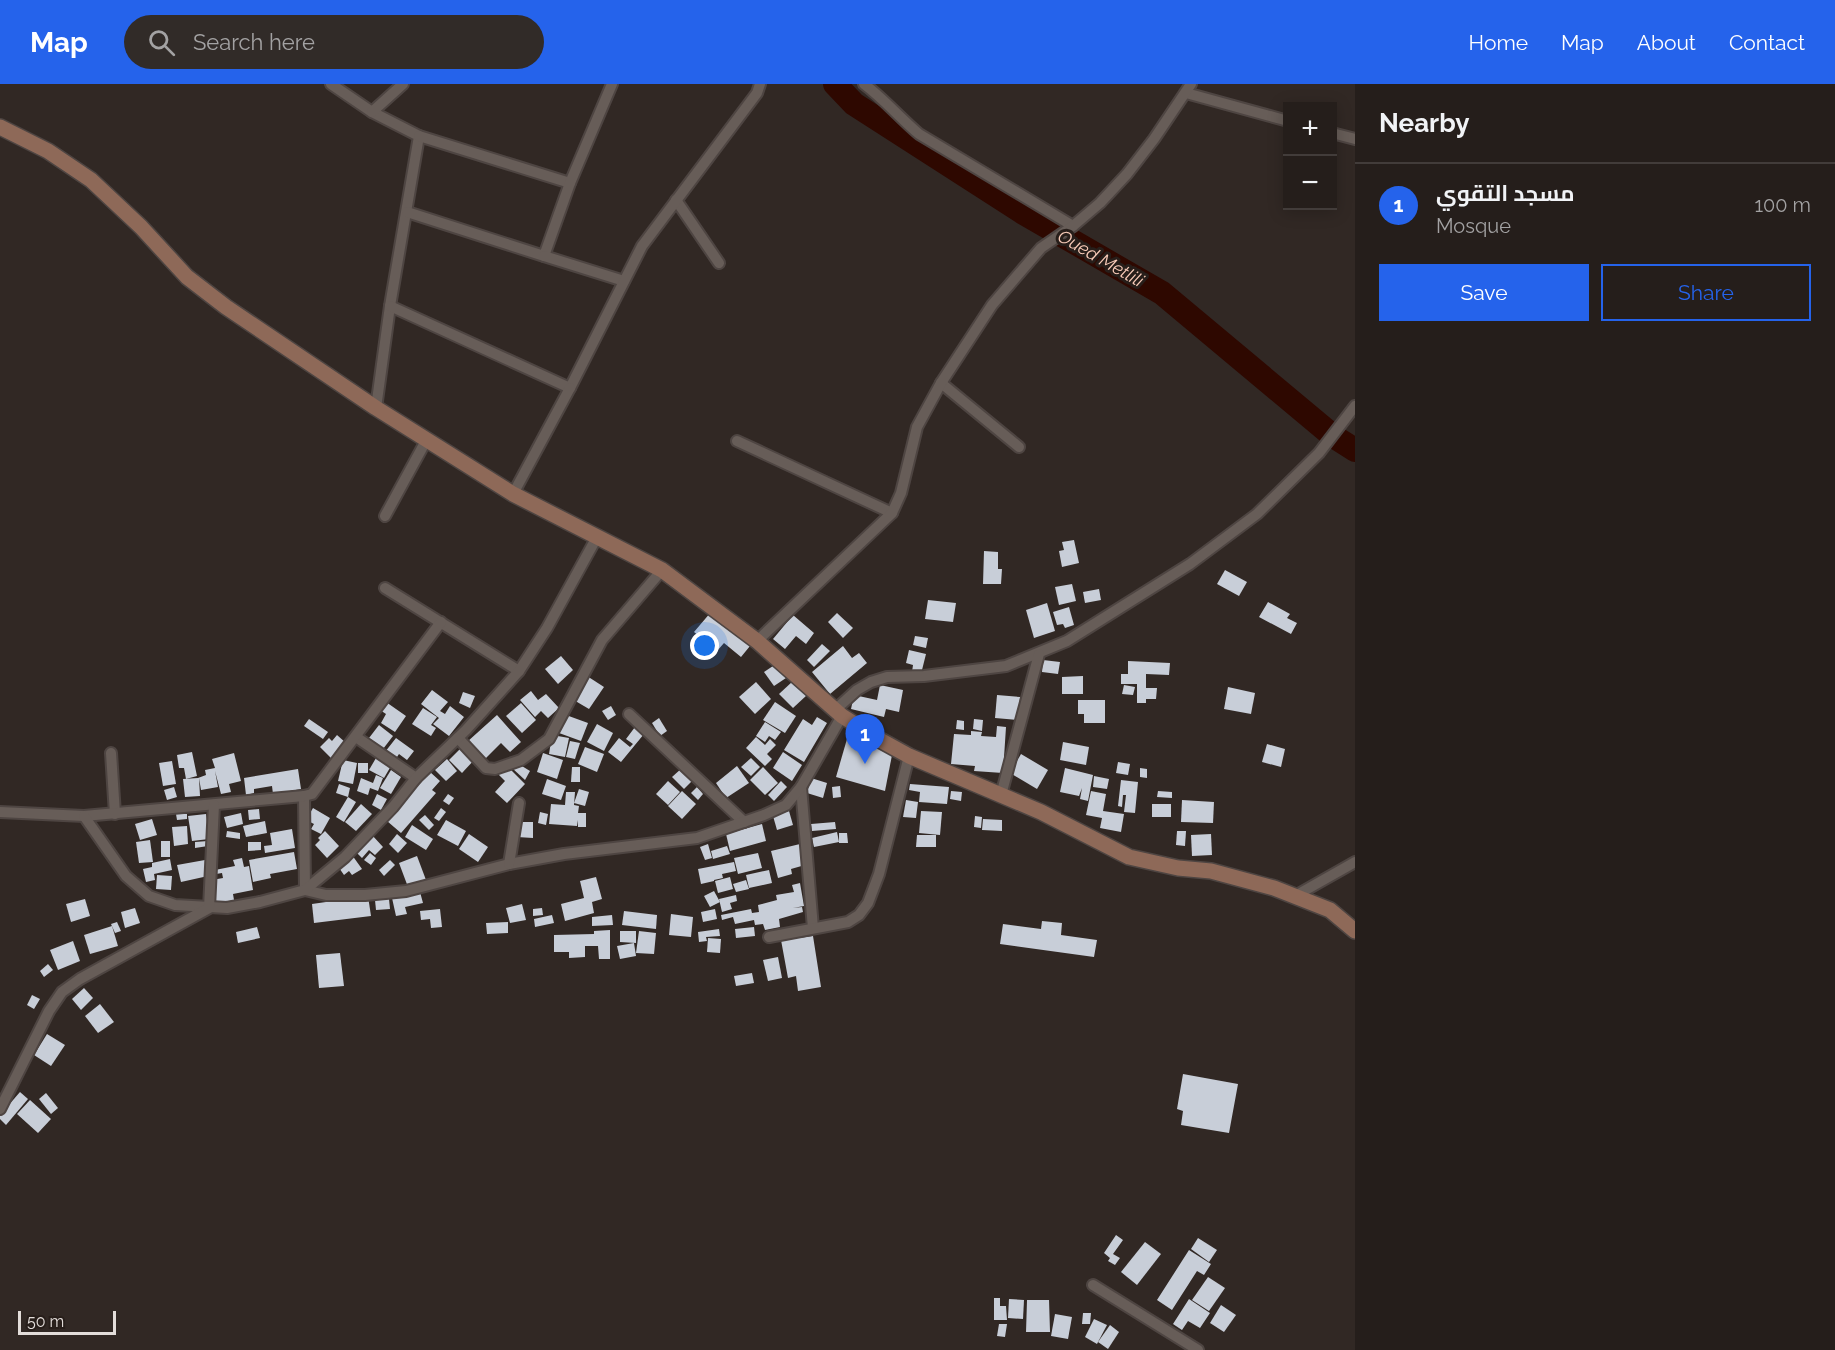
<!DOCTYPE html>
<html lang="en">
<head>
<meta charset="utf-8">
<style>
  :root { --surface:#251e1b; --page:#312b28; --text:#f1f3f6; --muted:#a3a2a3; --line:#423c3a; --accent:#2563eb }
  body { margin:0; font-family:Raleway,Cairo,sans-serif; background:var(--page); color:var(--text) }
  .controls { position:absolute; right:18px; top:18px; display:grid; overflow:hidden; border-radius:0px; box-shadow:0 3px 15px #0003 }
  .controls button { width:54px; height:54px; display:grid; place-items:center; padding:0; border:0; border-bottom:2px solid var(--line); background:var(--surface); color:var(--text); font:30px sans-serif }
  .scale { position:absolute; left:18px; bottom:15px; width:98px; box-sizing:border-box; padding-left:6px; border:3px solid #e3ddda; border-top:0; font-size:16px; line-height:21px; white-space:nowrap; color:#e3ddda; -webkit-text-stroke:4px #271e1a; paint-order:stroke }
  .you { position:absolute; left:705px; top:562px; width:21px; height:21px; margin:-15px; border:4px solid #fff; border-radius:50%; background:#1a73e8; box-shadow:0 0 0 9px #1a73e833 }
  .badge { display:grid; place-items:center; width:39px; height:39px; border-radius:50%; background:var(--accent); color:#fff; font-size:20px; font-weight:700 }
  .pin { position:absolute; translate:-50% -50px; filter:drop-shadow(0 2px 3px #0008) }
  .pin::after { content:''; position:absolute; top:32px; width:21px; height:18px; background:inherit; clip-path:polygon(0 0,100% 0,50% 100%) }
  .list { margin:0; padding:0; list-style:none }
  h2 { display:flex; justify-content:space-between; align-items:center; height:78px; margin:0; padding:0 24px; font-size:26px }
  h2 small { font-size:20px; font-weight:400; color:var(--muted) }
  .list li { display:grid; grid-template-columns:39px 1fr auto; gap:18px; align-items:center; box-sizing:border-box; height:84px; padding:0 24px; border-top:2px solid var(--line) }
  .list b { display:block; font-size:22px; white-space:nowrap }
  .list p { margin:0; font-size:20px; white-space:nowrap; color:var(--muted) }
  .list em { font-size:20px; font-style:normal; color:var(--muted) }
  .actions { display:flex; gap:12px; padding:18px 24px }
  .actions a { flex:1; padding:14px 0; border:2px solid var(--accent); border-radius:0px; text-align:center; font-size:21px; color:var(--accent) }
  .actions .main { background:var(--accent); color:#fff }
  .icon { flex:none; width:33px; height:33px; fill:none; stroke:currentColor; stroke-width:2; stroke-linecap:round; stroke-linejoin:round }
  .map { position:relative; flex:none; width:1355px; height:1266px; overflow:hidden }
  header { display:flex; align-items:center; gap:36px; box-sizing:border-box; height:84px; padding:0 30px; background:var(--accent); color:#fff }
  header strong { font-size:28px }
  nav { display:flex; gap:33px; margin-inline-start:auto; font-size:21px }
  .search { width:420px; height:54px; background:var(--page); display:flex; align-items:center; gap:15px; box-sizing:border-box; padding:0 21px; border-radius:33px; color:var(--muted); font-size:22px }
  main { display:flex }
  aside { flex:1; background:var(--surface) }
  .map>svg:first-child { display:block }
</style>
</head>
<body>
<header>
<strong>Map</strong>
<div class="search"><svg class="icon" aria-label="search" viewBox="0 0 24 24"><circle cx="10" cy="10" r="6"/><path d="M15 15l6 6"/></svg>Search here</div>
<nav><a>Home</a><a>Map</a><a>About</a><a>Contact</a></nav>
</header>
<main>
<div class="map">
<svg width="1355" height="1266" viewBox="0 0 1355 1266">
  <rect width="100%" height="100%" fill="#312824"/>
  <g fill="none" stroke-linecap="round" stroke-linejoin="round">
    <polyline stroke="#2e0800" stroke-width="24" points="835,0 854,20 1022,128 1162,209 1333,352 1355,366"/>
  </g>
  <g fill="#c8ced8">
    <polygon points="1074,456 1079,479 1062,483 1059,467 1064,466 1062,458"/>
    <polygon points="984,467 998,468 998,485 1002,485 1001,500 983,500"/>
    <polygon points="1225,486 1247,498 1239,512 1217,500"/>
    <polygon points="1072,500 1076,517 1059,521 1055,503"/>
    <polygon points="1099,505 1101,516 1085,519 1083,508"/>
    <polygon points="928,516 956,519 953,538 925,535"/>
    <polygon points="1268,518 1290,530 1287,534 1297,539 1291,550 1259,533"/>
    <polygon points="1047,519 1055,547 1034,554 1026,526"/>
    <polygon points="1069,523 1074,541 1065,544 1063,540 1057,541 1053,528"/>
    <polygon points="711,528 750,562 741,573 724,559 717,567 712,563 706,570 693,560 699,552 694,548"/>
    <polygon points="837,529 853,544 843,554 828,538"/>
    <polygon points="793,531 814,549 806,560 796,552 785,565 773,555"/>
    <polygon points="915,552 928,554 926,564 913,561"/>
    <polygon points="822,560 830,567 814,583 807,576"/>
    <polygon points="843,562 852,574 859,569 867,579 830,610 812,588"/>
    <polygon points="909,566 926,570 921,590 912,588 913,581 906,579"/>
    <polygon points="561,572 573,586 558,600 545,585"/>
    <polygon points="1043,576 1060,578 1058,590 1042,588"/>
    <polygon points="1128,577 1170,579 1169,591 1146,590 1146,604 1157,604 1156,615 1146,615 1146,619 1137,619 1137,600 1121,600 1121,590 1128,590"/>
    <polygon points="776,580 786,594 774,602 764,588"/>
    <polygon points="587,592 604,603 589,625 572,615"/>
    <polygon points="1083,592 1083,610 1062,610 1062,593"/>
    <polygon points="793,597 807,611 793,624 779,610"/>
    <polygon points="756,598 771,615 755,630 739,613"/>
    <polygon points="880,601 903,606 899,628 886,625 884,633 851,625 854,611 877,616"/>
    <polygon points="1124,601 1135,603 1133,611 1122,610"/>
    <polygon points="1228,603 1255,609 1251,630 1224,625"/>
    <polygon points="432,606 448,618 440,627 445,630 450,622 464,633 449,652 433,640 439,634 421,620"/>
    <polygon points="531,607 538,616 546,610 559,624 548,634 541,627 535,633 520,616"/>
    <polygon points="463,608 475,612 470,624 459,619"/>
    <polygon points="997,611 1020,613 1018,636 995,634"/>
    <polygon points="1078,616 1105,616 1105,639 1084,639 1084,630 1078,630"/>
    <polygon points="386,618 406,632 395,648 381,639 386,630 380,626"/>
    <polygon points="775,618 796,632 785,649 763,636"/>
    <polygon points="521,619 536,636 522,649 506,632"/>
    <polygon points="611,622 616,631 608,636 602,627"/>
    <polygon points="423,624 437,633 431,641 436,644 431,652 412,640"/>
    <polygon points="497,631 521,658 510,668 501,659 484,676 467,658"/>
    <polygon points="566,631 588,639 581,657 559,649"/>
    <polygon points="817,633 827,639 804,678 784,666 803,635 812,641"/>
    <polygon points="659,634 667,647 660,652 652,639"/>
    <polygon points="309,635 328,648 323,655 304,642"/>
    <polygon points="974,635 983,636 982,647 973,645"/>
    <polygon points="957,636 964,637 964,646 956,645"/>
    <polygon points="765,638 781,648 775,656 769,652 765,658 756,652"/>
    <polygon points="597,640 613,649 604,667 587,658"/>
    <polygon points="379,641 393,652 383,665 369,654"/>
    <polygon points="997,642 1006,643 1003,689 974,687 975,682 951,680 954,650 971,651 971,647 982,648 981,652 996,653"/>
    <polygon points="635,643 644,650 621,678 608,668 619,654 630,663 633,660 626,655"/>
    <polygon points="337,651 346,659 331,674 320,663 329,654 332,657"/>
    <polygon points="552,651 569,654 565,673 549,670"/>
    <polygon points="756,653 765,661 770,655 776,661 767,670 772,675 765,682 746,664"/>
    <polygon points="396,654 414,667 407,676 399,670 395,676 385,668"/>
    <polygon points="847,655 893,666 885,707 836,693"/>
    <polygon points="570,657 580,659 575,675 566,673"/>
    <polygon points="1063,658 1089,663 1086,681 1060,676"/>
    <polygon points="1267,660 1285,665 1281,683 1262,678"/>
    <polygon points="462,663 475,675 462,689 449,676"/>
    <polygon points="585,663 604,670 597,688 578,680"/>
    <polygon points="192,668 197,692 186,695 184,684 179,684 177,671"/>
    <polygon points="783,668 802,681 792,697 773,684"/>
    <polygon points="234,669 241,697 229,700 231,708 221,710 215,687 218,703 201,706 199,694 200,712 185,713 183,695 198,694 206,691 205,686 215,684 212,675"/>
    <polygon points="543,669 563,676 557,695 537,688"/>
    <polygon points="1021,670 1048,686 1037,705 1010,689"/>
    <polygon points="376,674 391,682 384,694 369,686"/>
    <polygon points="751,674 760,683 751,692 741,683"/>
    <polygon points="447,675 457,687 446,697 435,686"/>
    <polygon points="343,676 357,679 353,700 338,697"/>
    <polygon points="172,677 176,700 163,702 159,679"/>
    <polygon points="1118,678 1130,680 1128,691 1116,689"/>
    <rect x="358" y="679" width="10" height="10"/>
    <polygon points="517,679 530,687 525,696 512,684"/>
    <polygon points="737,682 749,699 726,714 716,699"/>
    <polygon points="508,683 525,700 507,719 495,708 505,697 497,689"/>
    <polygon points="572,683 580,683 580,698 571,698"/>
    <polygon points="763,683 778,699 765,711 750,696"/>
    <polygon points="682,684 693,696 684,705 672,693"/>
    <polygon points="1065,684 1093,691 1088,717 1080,715 1082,704 1079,712 1060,708"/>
    <polygon points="1140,684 1147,685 1147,694 1140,693"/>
    <polygon points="298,685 301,705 273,710 272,702 254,705 254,709 246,711 244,694"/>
    <polygon points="391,686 401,693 391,710 380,704"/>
    <polygon points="430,688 440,697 432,706 436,709 401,749 387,737"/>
    <polygon points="376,691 383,694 378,707 370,704 368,711 357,707 361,694 373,699"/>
    <polygon points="1094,692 1109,695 1107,705 1093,703"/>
    <polygon points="811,694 827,699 823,714 807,709"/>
    <polygon points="547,695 566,702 561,716 542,710"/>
    <polygon points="1121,696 1138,698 1135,729 1124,728 1126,711 1123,711 1122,723 1118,722"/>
    <polygon points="668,697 680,708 668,721 656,710"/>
    <polygon points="781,697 787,703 774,717 768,711"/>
    <polygon points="339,700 350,704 348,713 336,709"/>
    <polygon points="910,700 949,703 947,720 919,718 920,708 909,706"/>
    <polygon points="840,702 841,713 833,714 832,703"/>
    <polygon points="174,703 177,713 167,716 164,706"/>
    <polygon points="697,703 703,710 698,716 691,709"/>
    <polygon points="579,705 589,708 585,722 574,719"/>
    <polygon points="682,707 696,720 682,735 668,722"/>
    <polygon points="951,707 962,708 961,717 950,715"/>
    <polygon points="1091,707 1106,710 1103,727 1124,730 1121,748 1100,744 1102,734 1086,731"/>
    <polygon points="1158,707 1172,708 1172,714 1157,713"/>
    <polygon points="566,708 575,708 574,721 579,722 578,729 586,729 586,743 578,743 578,736 577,742 549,740 551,720 565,721"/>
    <polygon points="377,710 387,715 381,726 372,721"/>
    <polygon points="448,710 454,714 449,721 443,717"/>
    <polygon points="348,713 356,718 344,738 336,733"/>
    <polygon points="906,716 918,718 916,734 903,733"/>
    <polygon points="1182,716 1214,718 1213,739 1181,738"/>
    <polygon points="361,720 372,730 356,747 345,738"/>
    <rect x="1152" y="720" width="19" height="13"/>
    <polygon points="313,724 330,734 321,750 311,745 314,740 306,736"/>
    <polygon points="441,724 446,728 439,737 434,734"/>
    <polygon points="259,725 260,735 249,736 248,726"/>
    <polygon points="789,727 793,741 777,746 773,732"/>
    <polygon points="921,727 942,728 940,751 919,749"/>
    <polygon points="540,728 548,730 546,741 538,739"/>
    <polygon points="241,729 243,740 227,744 224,733"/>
    <polygon points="176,730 187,730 187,735 177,736"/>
    <polygon points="206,730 209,755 192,757 188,732"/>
    <polygon points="425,731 434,741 429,746 419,736"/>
    <polygon points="975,732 982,733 981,744 974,743"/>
    <polygon points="152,735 157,751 140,756 135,740"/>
    <polygon points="983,735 1002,736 1002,747 982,746"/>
    <polygon points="446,736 466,747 458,762 437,751"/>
    <polygon points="265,737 267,749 246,753 243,742"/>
    <polygon points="517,738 533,738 533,754 517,753"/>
    <polygon points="835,738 836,745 812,747 811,740"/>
    <polygon points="762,740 766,757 730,767 726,750"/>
    <polygon points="412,741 433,755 426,766 405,753"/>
    <polygon points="187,742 188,760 174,762 172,743"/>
    <polygon points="292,745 295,764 265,769 264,762 272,761 270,749"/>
    <polygon points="227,747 240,749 240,755 226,753"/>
    <polygon points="325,747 339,762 327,774 315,761 320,756 318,754"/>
    <polygon points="1177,747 1186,747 1185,762 1176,761"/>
    <polygon points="837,748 839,758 814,763 812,754"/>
    <polygon points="839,749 847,749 848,759 839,759"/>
    <polygon points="397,750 407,759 398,769 389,760"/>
    <polygon points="469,750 488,763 478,778 459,765"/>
    <polygon points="1211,750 1212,771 1192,772 1191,751"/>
    <polygon points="372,751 383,763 375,771 369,766 362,774 356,768"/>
    <polygon points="917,751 936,751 936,763 916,763"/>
    <polygon points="150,756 153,778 139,779 136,758"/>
    <rect x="161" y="757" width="9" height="16"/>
    <polygon points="208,757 208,762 195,764 195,758"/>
    <polygon points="248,758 261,758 261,766 248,767"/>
    <polygon points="708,760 712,774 705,776 700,763"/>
    <polygon points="800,760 805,781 791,785 792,790 778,794 771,767"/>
    <polygon points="727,762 730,770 713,775 711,767"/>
    <polygon points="294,768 297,785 270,790 271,794 253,798 249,776"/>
    <polygon points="370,769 376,774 371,781 364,776"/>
    <polygon points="758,769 762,784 738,790 734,774"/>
    <polygon points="352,771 362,785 352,791 349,787 344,791 337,781"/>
    <polygon points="417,772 426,796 408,803 399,779"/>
    <polygon points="242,774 244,783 249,782 253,806 233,810 234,816 216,820 212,796 223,794 222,789 216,790 215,786 235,782 233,776"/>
    <polygon points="170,775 172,786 154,790 155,796 146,798 143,785 152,783 152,779"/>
    <polygon points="205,776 208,792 181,798 177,781"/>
    <polygon points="390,776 395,781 384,792 379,786"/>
    <polygon points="734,778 736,787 722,790 723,794 714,796 714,797 701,800 698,785"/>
    <polygon points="769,786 772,799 749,804 746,791"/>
    <polygon points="157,791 172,792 171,806 156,805"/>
    <polygon points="596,793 602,815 592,818 594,829 565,837 561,820 584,814 580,797"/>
    <polygon points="730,793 733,805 718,809 715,797"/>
    <polygon points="746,796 749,805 736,808 733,800"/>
    <polygon points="800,799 804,822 793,824 802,823 803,828 779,835 780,843 765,846 763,840 755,841 754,836 735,840 733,833 722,836 721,831 751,825 752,829 759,828 758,821 777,816 776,811 794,808 792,801"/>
    <polygon points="714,807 720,818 710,823 704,812"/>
    <polygon points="420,808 423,819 405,823 407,830 396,832 392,814"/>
    <polygon points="736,811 737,817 730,819 732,825 722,828 719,815"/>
    <polygon points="368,812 371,832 314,839 312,820"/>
    <polygon points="85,815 90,832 71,838 66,820"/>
    <polygon points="389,815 390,825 376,826 375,816"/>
    <polygon points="522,820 526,836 510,839 506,824"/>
    <polygon points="135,824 140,839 125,844 121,828"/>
    <polygon points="542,824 543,831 533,832 533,825"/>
    <polygon points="440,825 442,843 431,844 430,835 421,836 420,827"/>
    <polygon points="715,825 717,835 703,838 701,828"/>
    <polygon points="624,827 657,831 656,845 622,841"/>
    <polygon points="671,830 693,833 691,853 669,851"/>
    <polygon points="552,831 554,839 535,843 534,835"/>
    <polygon points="612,831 613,841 592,842 592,833"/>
    <polygon points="1042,837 1062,839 1061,851 1097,856 1094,873 1000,860 1003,840 1041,845"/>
    <polygon points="117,838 121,847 115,849 111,840"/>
    <polygon points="508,838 508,849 487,850 486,839"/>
    <polygon points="112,842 118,862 90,870 84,851"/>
    <polygon points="257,843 260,854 238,859 236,848"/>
    <polygon points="754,843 755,852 736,854 735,845"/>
    <polygon points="719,845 720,852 706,853 707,857 699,858 698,848"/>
    <polygon points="610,846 610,875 599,875 598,862 585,862 585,873 569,874 569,868 554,868 554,851 594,850 594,847"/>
    <polygon points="620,847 636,847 636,859 620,858"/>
    <polygon points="639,847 656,849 654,870 636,869"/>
    <polygon points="798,852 799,854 813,852 821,903 798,907 796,892 788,894 781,856"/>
    <polygon points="708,854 721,855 720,869 707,868"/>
    <polygon points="73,857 80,877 58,886 50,866"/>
    <polygon points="634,859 636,872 620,875 617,862"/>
    <polygon points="340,869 344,902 319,904 316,871"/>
    <polygon points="778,873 782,894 768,897 763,876"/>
    <polygon points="48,880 53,886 44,893 40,887"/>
    <polygon points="752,889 754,899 736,902 734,892"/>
    <polygon points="84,904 93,914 81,926 72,915"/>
    <polygon points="32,911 40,915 34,925 27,921"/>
    <polygon points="100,920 114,938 98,949 85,932"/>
    <polygon points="47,950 65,961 51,982 34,971"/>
    <polygon points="1183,990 1238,1000 1229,1049 1181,1041 1183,1027 1177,1025"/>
    <polygon points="20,1008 28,1015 6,1041 0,1035 0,1031"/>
    <polygon points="46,1009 58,1024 51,1030 39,1015"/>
    <polygon points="30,1016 51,1035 38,1049 17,1030"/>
    <polygon points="1116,1151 1123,1156 1113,1170 1120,1174 1115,1181 1108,1177 1110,1174 1104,1169"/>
    <polygon points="1198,1154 1217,1166 1209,1178 1191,1165"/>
    <polygon points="1145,1158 1161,1170 1137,1201 1121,1188"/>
    <polygon points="1189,1166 1211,1180 1204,1191 1197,1187 1172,1226 1157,1216"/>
    <polygon points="1208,1193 1225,1204 1209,1227 1192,1216"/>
    <polygon points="994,1214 1000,1214 1000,1222 1006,1222 1007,1236 994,1236"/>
    <polygon points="1009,1215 1024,1216 1023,1235 1008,1234"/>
    <polygon points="1189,1215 1210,1229 1200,1244 1188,1237 1182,1246 1173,1240"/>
    <polygon points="1027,1216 1049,1216 1050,1248 1026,1248"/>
    <polygon points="1221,1221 1236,1231 1224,1248 1210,1239"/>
    <polygon points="1083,1229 1091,1229 1090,1240 1082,1240"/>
    <polygon points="1055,1230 1072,1233 1068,1255 1051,1252"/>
    <polygon points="1094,1235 1107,1241 1097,1260 1085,1253"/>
    <polygon points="999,1240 1007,1240 1005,1253 997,1252"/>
    <polygon points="1110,1241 1119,1248 1108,1265 1098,1258"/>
  </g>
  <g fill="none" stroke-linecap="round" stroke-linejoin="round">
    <defs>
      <g id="minor">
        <polyline points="331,0 372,28 419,52 390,222 376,324"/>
        <path d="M864,0C884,15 900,34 919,50L1073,142"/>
        <polyline points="1186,9 1288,37"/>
        <polyline points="372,28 403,0"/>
        <polyline points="1332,49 1355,55"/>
        <polyline points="419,52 570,99"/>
        <polyline points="676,116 719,179"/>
        <polyline points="407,128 544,172 570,99 612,0"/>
        <polyline points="544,172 624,197"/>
        <polyline points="390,222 570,304 642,162 757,9 760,0"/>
        <polyline points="941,299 1019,363"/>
        <polyline points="737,357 892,429"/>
        <polyline points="513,410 570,304"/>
        <polyline points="385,432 427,355"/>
        <polyline points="385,504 519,587"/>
        <polyline points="757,557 892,429 901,409 917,343 941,299 992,221 1041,164 1073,142 1100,119 1127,90 1154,55 1191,0"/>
        <polyline points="835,626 857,606 871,598 887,593 924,592 1006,582 1067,557 1190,480 1257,430 1319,369 1355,322"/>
        <polyline points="629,630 744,738"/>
        <polyline points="356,653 416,694"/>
        <polyline points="458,654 486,684 495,685 521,676 549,655 602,556 662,486"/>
        <polyline points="111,669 115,730"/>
        <polyline points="801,703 813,844"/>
        <polyline points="1001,711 1039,570"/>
        <polyline points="304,712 305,806 326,811 365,811 406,807 509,780 564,770 697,754 764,731 786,721 801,703 842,632"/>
        <polyline points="0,728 84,732 304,712 312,710 441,538"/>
        <polyline points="84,732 126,792 149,812 175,821 227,824 260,818 305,806 345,773 393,723 416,694 466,646 519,587 547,544 597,453"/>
        <polyline points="509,780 519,719"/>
        <polyline points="1295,812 1355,778"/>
        <polyline points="769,853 848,838 859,831 868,819 879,790 909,672"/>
        <polyline points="0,1025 49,927 62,908 80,895 209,824 214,721"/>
        <polyline points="1093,1201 1198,1266"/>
      </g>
      <polyline id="secondary" points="0,43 48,67 91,96 141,143 187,193 226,223 376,324 513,410 662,486 757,557 842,632 880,656 909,672 1041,728 1129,773 1178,784 1211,787 1274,804 1330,826 1355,847"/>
    </defs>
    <use href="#minor" stroke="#4e4542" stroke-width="14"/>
    <use href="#secondary" stroke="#4e4542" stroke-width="18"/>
    <use href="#minor" stroke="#675d58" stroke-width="10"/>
    <use href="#secondary" stroke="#8e6958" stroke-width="15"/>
  </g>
  <g text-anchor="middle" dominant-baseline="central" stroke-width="6" stroke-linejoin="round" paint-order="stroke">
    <g font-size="18" font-style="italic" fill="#f9cbb8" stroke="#271e1a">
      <text transform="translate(1101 174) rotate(30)">Oued Metlili</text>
    </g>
  </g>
</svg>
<div class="controls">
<button>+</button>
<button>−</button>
</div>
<div class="scale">50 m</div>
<div class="you"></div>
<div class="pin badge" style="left:865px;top:680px">1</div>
</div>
<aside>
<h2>Nearby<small></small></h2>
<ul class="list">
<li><span class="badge">1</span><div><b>مسجد التقوي</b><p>Mosque</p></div><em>100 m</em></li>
</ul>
<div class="actions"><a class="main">Save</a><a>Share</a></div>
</aside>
</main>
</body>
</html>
